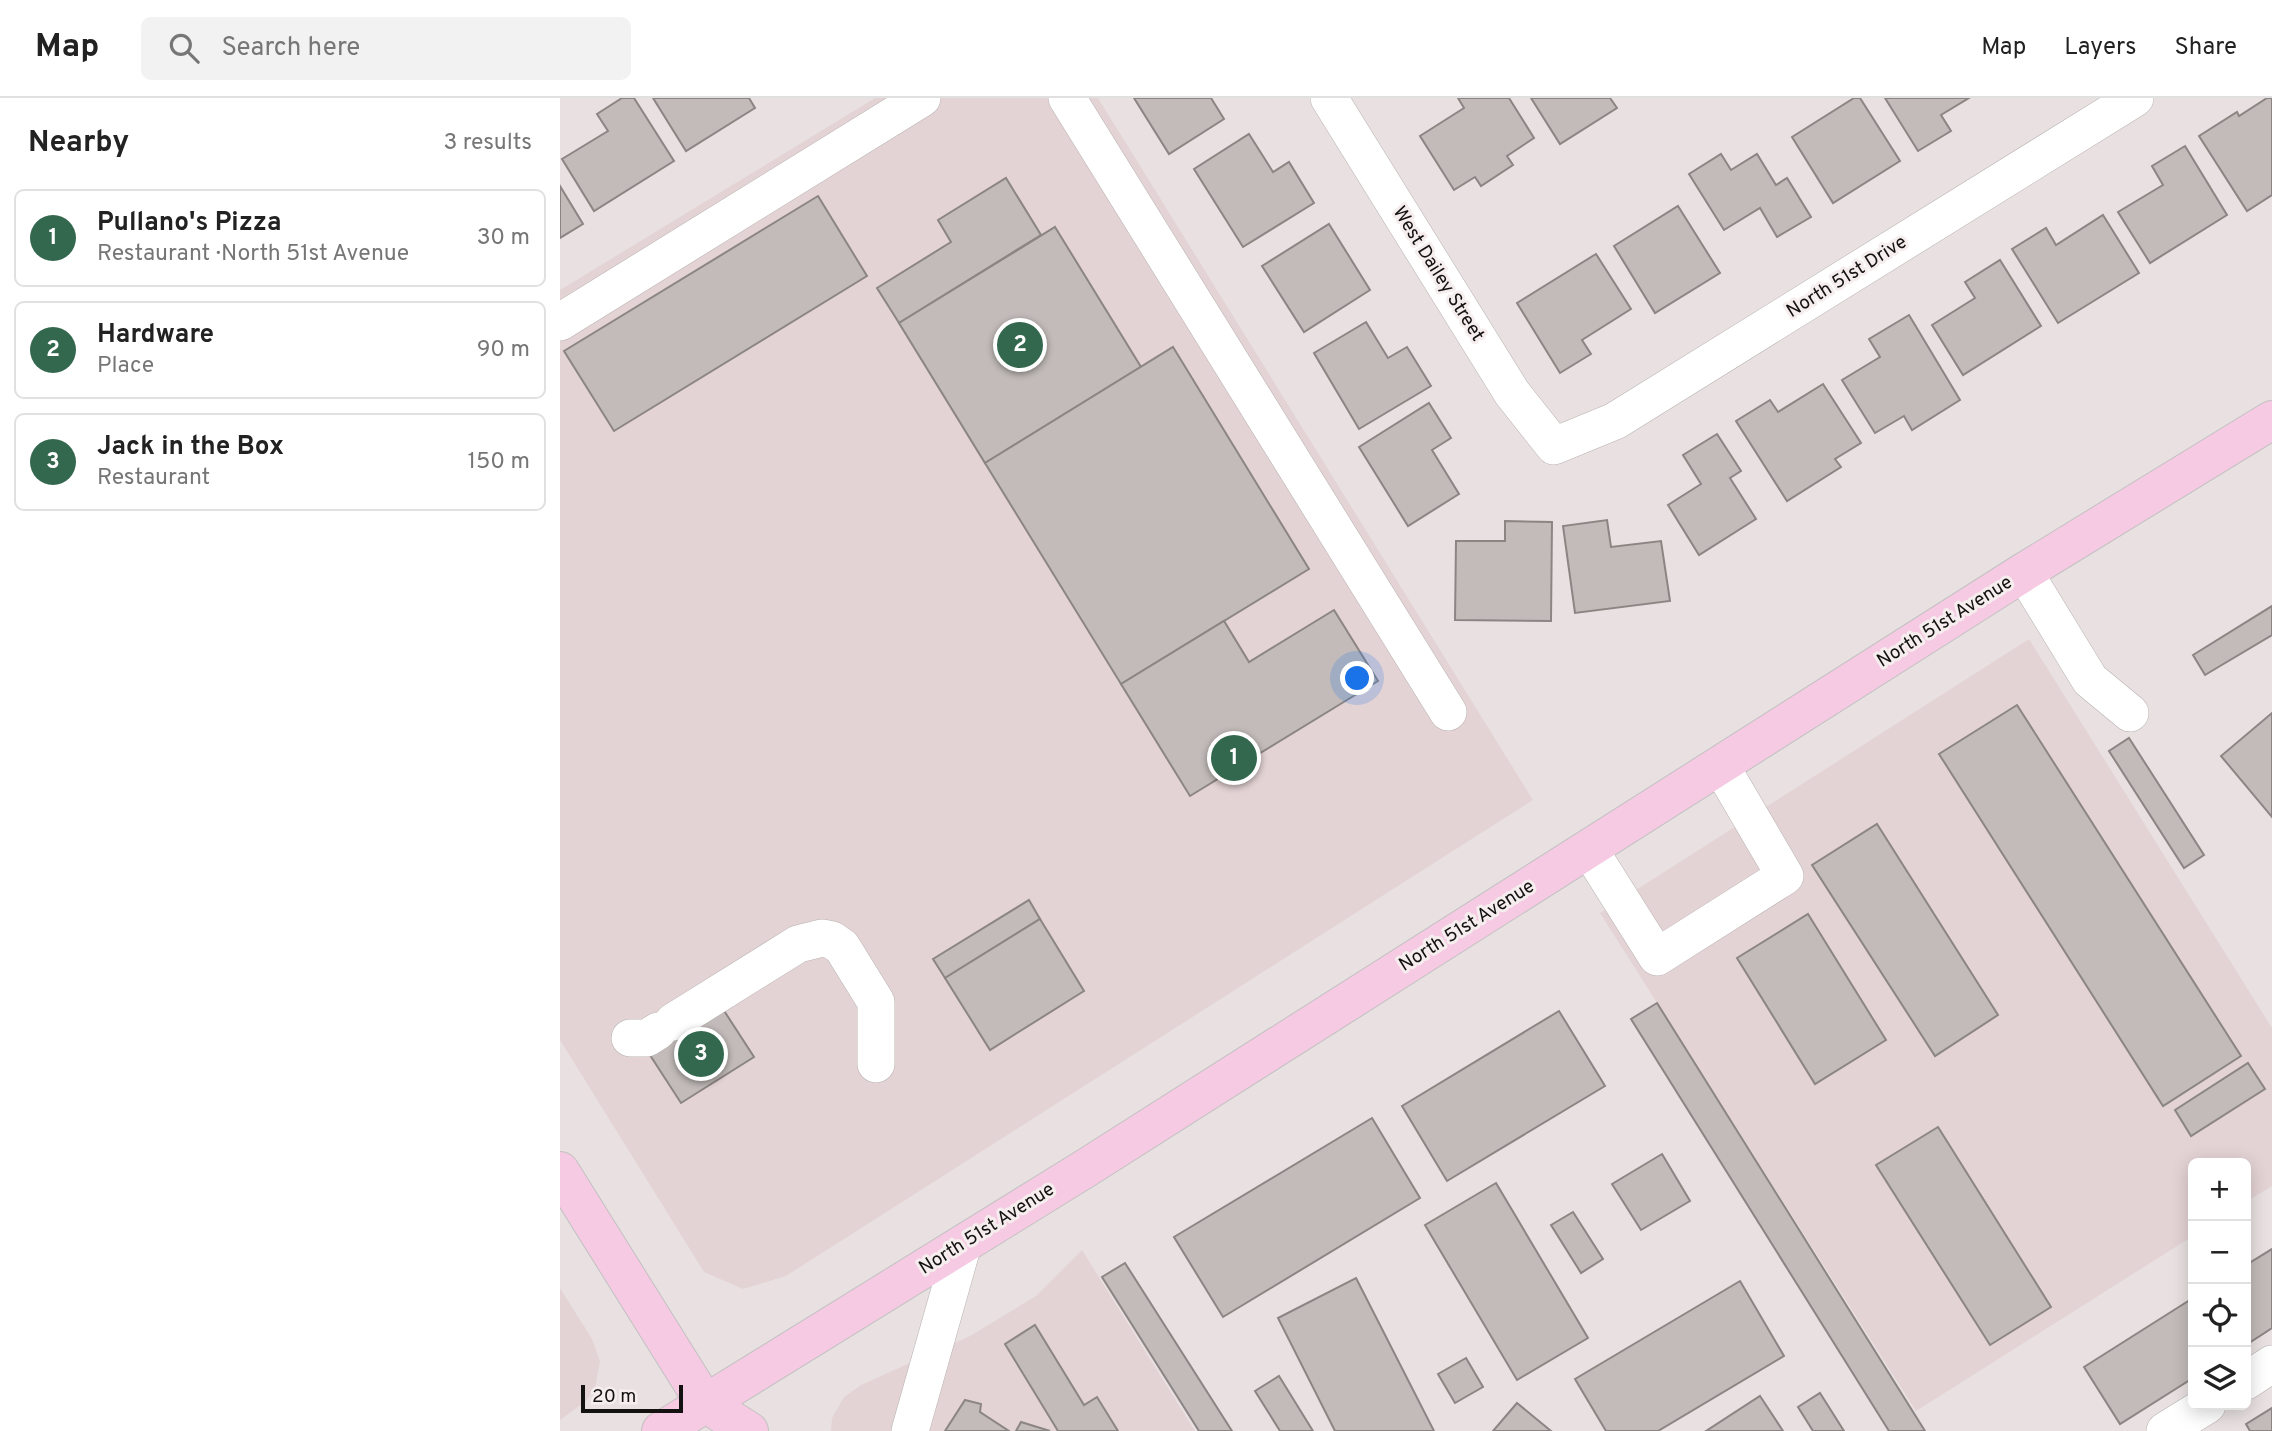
<!DOCTYPE html>
<html lang="en">
<head>
<meta charset="utf-8">
<style>
  :root { --surface:#fff; --page:#f2f2f2; --text:#222; --muted:#767676; --line:#e0e0e0; --accent:#33684e }
  body { margin:0; font-family:Overpass,sans-serif; background:var(--page); color:var(--text) }
  .controls { position:absolute; right:21px; bottom:21px; display:grid; overflow:hidden; border-radius:10px; box-shadow:0 4px 18px #0003 }
  .controls button { width:63px; height:63px; display:grid; place-items:center; padding:0; border:0; border-bottom:2px solid var(--line); background:var(--surface); color:var(--text); font:35px sans-serif }
  .scale { position:absolute; left:21px; bottom:18px; width:102px; box-sizing:border-box; padding-left:7px; border:4px solid #141111; border-top:0; font-size:19px; line-height:24px; white-space:nowrap; color:#141111; -webkit-text-stroke:5px #f6eeee; paint-order:stroke }
  .you { position:absolute; left:798px; top:581px; width:24px; height:24px; margin:-18px; border:5px solid #fff; border-radius:50%; background:#1a73e8; box-shadow:0 0 0 10px #1a73e833 }
  .badge { display:grid; place-items:center; width:46px; height:46px; border-radius:50%; background:var(--accent); color:#fff; font-size:23px; font-weight:700 }
  .pin { position:absolute; translate:-50% -50%; border:4px solid #fff; box-shadow:0 2px 7px #0006 }
  .list { margin:0; padding:0; list-style:none }
  h2 { display:flex; justify-content:space-between; align-items:center; height:91px; margin:0; padding:0 28px; font-size:30px }
  h2 small { font-size:23px; font-weight:400; color:var(--muted) }
  .list li { display:grid; grid-template-columns:46px 1fr auto; gap:21px; align-items:center; box-sizing:border-box; height:98px; margin:0 14px 14px; padding:0 14px; border:2px solid var(--line); border-radius:10px }
  .list b { display:block; font-size:26px; white-space:nowrap }
  .list p { margin:0; font-size:23px; white-space:nowrap; color:var(--muted) }
  .list em { font-size:23px; font-style:normal; color:var(--muted) }
  .icon { flex:none; width:38px; height:38px; fill:none; stroke:currentColor; stroke-width:2; stroke-linecap:round; stroke-linejoin:round }
  .map { position:relative; flex:none; width:1712px; height:1333px; overflow:hidden }
  header { display:flex; align-items:center; gap:42px; box-sizing:border-box; height:98px; padding:0 35px; background:var(--surface); border-bottom:2px solid var(--line) }
  header strong { font-size:33px }
  nav { display:flex; gap:38px; margin-inline-start:auto; font-size:24px }
  .search { width:490px; height:63px; background:var(--page); display:flex; align-items:center; gap:18px; box-sizing:border-box; padding:0 24px; border-radius:10px; color:var(--muted); font-size:26px }
  main { display:flex }
  aside { flex:1; background:var(--surface) }
  .map>svg:first-child { display:block }
</style>
</head>
<body>
<header>
<strong>Map</strong>
<div class="search"><svg class="icon" aria-label="search" viewBox="0 0 24 24"><circle cx="10" cy="10" r="6"/><path d="M15 15l6 6"/></svg>Search here</div>
<nav><a>Map</a><a>Layers</a><a>Share</a></nav>
</header>
<main>
<aside>
<h2>Nearby<small>3 results</small></h2>
<ul class="list">
<li><span class="badge">1</span><div><b>Pullano's Pizza</b><p>Restaurant · North 51st Avenue</p></div><em>30 m</em></li>
<li><span class="badge">2</span><div><b>Hardware</b><p>Place</p></div><em>90 m</em></li>
<li><span class="badge">3</span><div><b>Jack in the Box</b><p>Restaurant</p></div><em>150 m</em></li>
</ul>
</aside>
<div class="map">
<svg width="1712" height="1333" viewBox="0 0 1712 1333">
  <rect width="100%" height="100%" fill="#e9e1e1"/>
  <g fill="#e4d3d4">
    <polygon points="315,0 538,0 973,702 226,1178 183,1191 144,1174 0,942 0,192"/>
    <polygon points="1469,541 1712,930 1712,1088 1686,1104 1686,1065 1633,1065 1633,1138 1356,1313 1040,815"/>
    <polygon points="522,1152 635,1333 271,1333 272,1320 284,1299 301,1287 410,1238 476,1198"/>
    <polygon points="0,1190 32,1241 40,1263 35,1290 26,1303 0,1322"/>
  </g>
  <g fill="#c2bbb9" stroke="#8b8583" stroke-width="2">
    <polygon points="62,0 74,0 114,63 34,113 2,61 48,33 37,16"/>
    <polygon points="93,0 189,0 195,10 126,53"/>
    <polygon points="574,0 651,0 664,21 609,56"/>
    <polygon points="898,0 949,0 974,40 947,58 953,67 921,88 915,79 894,92 860,38 904,10"/>
    <polygon points="971,0 1050,0 1057,10 1000,46"/>
    <polygon points="1294,0 1300,0 1340,63 1273,105 1232,39"/>
    <polygon points="1325,0 1409,0 1381,17 1391,33 1358,53"/>
    <polygon points="1707,0 1712,0 1712,97 1687,113 1639,38 1677,14 1679,18"/>
    <polygon points="689,36 713,74 729,64 754,105 683,149 634,71"/>
    <polygon points="1625,48 1667,117 1590,165 1558,114 1603,87 1592,68"/>
    <polygon points="1161,56 1171,72 1197,56 1216,87 1227,80 1251,119 1217,139 1200,110 1164,132 1129,76"/>
    <polygon points="446,80 481,137 339,225 317,190 391,144 378,122"/>
    <polygon points="0,88 23,126 0,140"/>
    <polygon points="258,98 307,178 54,333 4,253"/>
    <polygon points="1118,108 1160,175 1095,215 1054,148"/>
    <polygon points="1543,117 1579,175 1498,225 1452,151 1486,130 1496,147"/>
    <polygon points="769,126 810,192 744,234 702,168"/>
    <polygon points="495,129 581,269 425,365 339,225"/>
    <polygon points="1036,156 1071,211 1022,242 1031,256 1000,275 957,205"/>
    <polygon points="1440,162 1481,228 1403,277 1372,227 1415,200 1405,184"/>
    <polygon points="1349,217 1400,302 1352,332 1344,318 1315,335 1282,282 1320,259 1309,241"/>
    <polygon points="806,224 828,260 847,249 871,288 799,331 754,255"/>
    <polygon points="613,249 749,471 561,586 425,365"/>
    <polygon points="1263,286 1301,345 1275,361 1281,369 1227,403 1176,323 1210,302 1218,314"/>
    <polygon points="869,305 891,340 872,352 899,396 848,428 799,349"/>
    <polygon points="1157,336 1181,373 1170,380 1196,421 1139,457 1108,407 1141,386 1123,357"/>
    <polygon points="1047,422 1051,449 1101,443 1110,503 1015,515 1003,428"/>
    <polygon points="945,423 992,424 991,523 895,522 896,443 945,443"/>
    <polygon points="1712,508 1712,537 1645,577 1633,557"/>
    <polygon points="774,512 818,583 630,698 561,586 664,523 689,564"/>
    <polygon points="1457,607 1681,958 1603,1008 1379,656"/>
    <polygon points="1712,615 1712,719 1661,658"/>
    <polygon points="1569,640 1644,757 1624,770 1549,653"/>
    <polygon points="1317,726 1438,917 1375,958 1252,767"/>
    <polygon points="469,802 480,821 385,880 373,861"/>
    <polygon points="1248,816 1326,942 1255,986 1177,860"/>
    <polygon points="480,821 524,893 430,952 385,880"/>
    <polygon points="1097,905 1365,1333 1329,1333 1071,921"/>
    <polygon points="161,908 194,959 121,1005 88,954"/>
    <polygon points="999,913 1045,988 887,1083 842,1008"/>
    <polygon points="1688,965 1705,991 1631,1038 1615,1012"/>
    <polygon points="812,1020 860,1100 663,1219 614,1139"/>
    <polygon points="1378,1029 1491,1209 1430,1247 1316,1067"/>
    <polygon points="1102,1056 1130,1103 1081,1132 1052,1086"/>
    <polygon points="936,1085 1028,1240 957,1282 865,1127"/>
    <polygon points="1013,1114 1043,1161 1021,1175 991,1127"/>
    <polygon points="1712,1151 1712,1230 1686,1247 1686,1167"/>
    <polygon points="565,1165 672,1333 639,1333 542,1179"/>
    <polygon points="796,1180 874,1333 775,1333 718,1220"/>
    <polygon points="1180,1183 1224,1258 1098,1333 1046,1333 1015,1281"/>
    <polygon points="1633,1200 1633,1280 1560,1326 1524,1269"/>
    <polygon points="475,1227 524,1307 537,1299 558,1333 498,1333 445,1246"/>
    <polygon points="906,1260 923,1289 895,1305 878,1276"/>
    <polygon points="719,1278 753,1333 720,1333 695,1293"/>
    <polygon points="1260,1295 1284,1333 1253,1333 1238,1309"/>
    <polygon points="1200,1298 1223,1333 1146,1333"/>
    <polygon points="405,1302 421,1306 420,1314 449,1333 385,1333"/>
    <polygon points="957,1305 991,1333 933,1333"/>
    <polygon points="1712,1310 1712,1333 1690,1333 1686,1326"/>
    <polygon points="461,1324 490,1333 456,1333"/>
  </g>
  <g fill="none" stroke-linecap="round" stroke-linejoin="round">
    <defs>
      <g id="minor">
        <polyline points="507,0 888,614"/>
        <polyline points="769,0 952,295 994,348 1055,323 1575,0"/>
        <polyline points="0,224 362,0"/>
        <polyline points="1464,474 1530,582 1570,615"/>
        <polyline points="1029,751 1097,859 1225,778 1160,667"/>
        <polyline points="113,924 238,846 262,840 272,842 282,849 316,904 316,966"/>
        <polyline points="70,940 87,940 98,933"/>
        <polyline points="1686,1283 1712,1266"/>
        <polyline points="350,1333 403,1146"/>
        <polyline points="1605,1333 1647,1307"/>
      </g>
      <g id="major">
        <polyline points="0,1073 145,1305 189,1333"/>
        <polyline points="101,1333 526,1070 1464,474 1712,322"/>
      </g>
    </defs>
    <use href="#minor" stroke="#b9b2b2" stroke-width="38"/>
    <use href="#major" stroke="#c2c1c1" stroke-width="40"/>
    <use href="#minor" stroke="#fff" stroke-width="37"/>
    <use href="#major" stroke="#f6cae3" stroke-width="38"/>
  </g>
  <g text-anchor="middle" dominant-baseline="central" stroke-width="6" stroke-linejoin="round" paint-order="stroke">
    <g font-size="19" fill="#141111" stroke="#f6eeee">
      <text transform="translate(878 176) rotate(58)">West Dailey Street</text>
      <text transform="translate(1287 179) rotate(-32)">North 51st Drive</text>
      <text transform="translate(1385 524) rotate(-32)">North 51st Avenue</text>
      <text transform="translate(907 828) rotate(-32)">North 51st Avenue</text>
      <text transform="translate(427 1131) rotate(-32)">North 51st Avenue</text>
    </g>
  </g>
</svg>
<div class="controls">
<button>+</button>
<button>−</button>
<button><svg class="icon" aria-label="locate" viewBox="0 0 24 24"><circle cx="12" cy="12" r="6"/><path d="M12 2v4M12 18v4M2 12h4M18 12h4"/></svg></button>
<button><svg class="icon" aria-label="layers" viewBox="0 0 24 24"><path d="M12 4l9 5-9 5-9-5zM3 14l9 5 9-5"/></svg></button>
</div>
<div class="scale">20 m</div>
<div class="you"></div>
<div class="pin badge" style="left:674px;top:660px">1</div>
<div class="pin badge" style="left:460px;top:247px">2</div>
<div class="pin badge" style="left:141px;top:956px">3</div>
</div>
</main>
</body>
</html>
